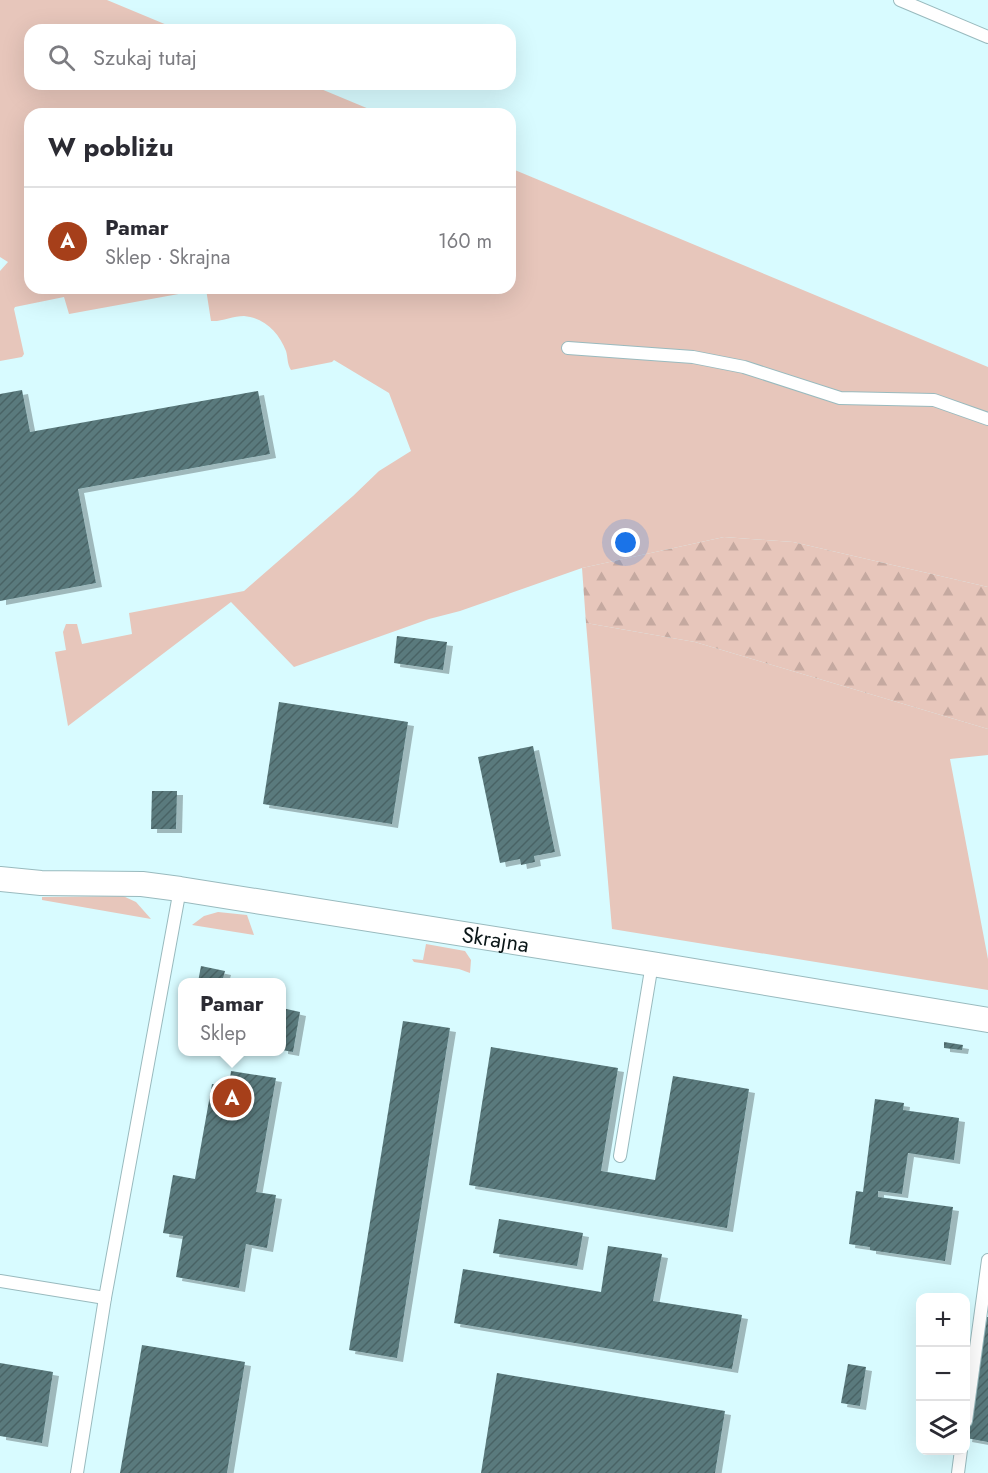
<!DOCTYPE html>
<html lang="pl">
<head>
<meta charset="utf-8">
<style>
  :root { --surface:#fff; --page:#f7f7f7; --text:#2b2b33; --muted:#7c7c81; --line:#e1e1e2; --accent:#a63f1a }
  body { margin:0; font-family:Jost,sans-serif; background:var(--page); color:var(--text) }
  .controls { position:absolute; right:18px; bottom:18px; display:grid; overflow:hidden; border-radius:12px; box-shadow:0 6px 24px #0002 }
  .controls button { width:54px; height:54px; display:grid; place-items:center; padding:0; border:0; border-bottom:2px solid var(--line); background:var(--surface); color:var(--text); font:30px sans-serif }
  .you { position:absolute; left:626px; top:543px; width:21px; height:21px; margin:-15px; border:4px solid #fff; border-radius:50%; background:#1a73e8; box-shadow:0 0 0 9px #1a73e833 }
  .badge { display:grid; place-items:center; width:39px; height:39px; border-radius:50%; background:var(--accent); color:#fff; font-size:20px; font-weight:700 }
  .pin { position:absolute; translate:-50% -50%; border:3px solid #fff; box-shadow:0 2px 6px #0006 }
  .popup { position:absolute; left:178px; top:978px; width:108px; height:78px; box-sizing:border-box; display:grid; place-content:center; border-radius:12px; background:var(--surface); filter:drop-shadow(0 2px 4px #0005); font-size:20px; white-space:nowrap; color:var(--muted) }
  .popup b { font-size:22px; color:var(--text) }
  .popup::after { content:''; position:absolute; left:50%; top:100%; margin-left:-12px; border:12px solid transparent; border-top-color:var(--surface) }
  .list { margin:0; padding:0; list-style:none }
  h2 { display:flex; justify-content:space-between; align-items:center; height:78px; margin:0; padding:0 24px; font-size:26px }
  h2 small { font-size:20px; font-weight:400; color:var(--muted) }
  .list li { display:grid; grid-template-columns:39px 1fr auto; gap:18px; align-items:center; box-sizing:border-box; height:108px; padding:0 24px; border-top:2px solid var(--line) }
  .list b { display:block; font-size:22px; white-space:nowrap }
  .list p { margin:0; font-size:20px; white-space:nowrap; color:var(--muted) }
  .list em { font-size:20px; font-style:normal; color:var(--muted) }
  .icon { flex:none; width:33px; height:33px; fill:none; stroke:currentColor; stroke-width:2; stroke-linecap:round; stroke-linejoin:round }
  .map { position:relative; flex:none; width:988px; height:1473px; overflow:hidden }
  .search { position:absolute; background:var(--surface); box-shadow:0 6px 24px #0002; left:24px; top:24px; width:492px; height:66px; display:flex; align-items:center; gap:15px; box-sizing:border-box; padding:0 21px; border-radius:18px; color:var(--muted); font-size:22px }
  .panel { position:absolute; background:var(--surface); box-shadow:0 6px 24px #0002; left:24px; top:108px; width:492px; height:186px; border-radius:18px }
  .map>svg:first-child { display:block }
</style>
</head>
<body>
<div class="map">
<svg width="988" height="1473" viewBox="0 0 988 1473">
  <defs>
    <pattern id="forest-firs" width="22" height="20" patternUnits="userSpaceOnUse" patternTransform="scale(1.5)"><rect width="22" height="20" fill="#e7c6bb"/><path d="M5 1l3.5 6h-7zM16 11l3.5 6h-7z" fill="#c5a9a0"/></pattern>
    <pattern id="building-hatch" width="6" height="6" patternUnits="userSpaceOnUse" patternTransform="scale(1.5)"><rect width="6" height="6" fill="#5a7a7d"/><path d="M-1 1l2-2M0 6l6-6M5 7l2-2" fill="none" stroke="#496365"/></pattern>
    <filter id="shadow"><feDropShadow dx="6" dy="4" stdDeviation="0" flood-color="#0004"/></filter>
  </defs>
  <rect width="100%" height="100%" fill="#d8fbff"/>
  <g fill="#e7c6bb">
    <path d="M0,0H107L179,30H30V84H309L381,114H30V288H510V168L988,367V587L793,542L724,537L582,568L460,611L429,619L294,667L231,602L68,726L55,652L66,650L63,632L66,624H77L82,644L132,634L129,613L244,591L353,496L379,471L411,451L389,393L334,360L332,362L291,370C287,364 288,358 286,351C279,333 265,318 244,316C233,316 221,322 211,321L206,289L69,314L64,297L15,307L14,309L24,354L22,357L0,361V271L8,262L0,257Z"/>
    <polygon points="586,623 695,642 988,729 988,755 950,759 988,959 988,990 612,929"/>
    <polygon points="123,896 136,902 151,919 42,900 42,897"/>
    <polygon points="218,912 247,915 254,935 192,925 204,916"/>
    <polygon points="426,944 465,951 471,960 470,973 459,969 414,962 412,959 423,960"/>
  </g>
  <polygon fill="url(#forest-firs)" points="724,537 793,542 988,587 988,729 695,642 586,623 582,568"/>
  <g fill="url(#building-hatch)" filter="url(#shadow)">
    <polygon points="22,390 30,432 258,391 270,454 78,489 96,583 0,601 0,394"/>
    <polygon points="397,636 447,642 443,670 394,663"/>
    <polygon points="279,702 408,722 392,824 263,804"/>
    <polygon points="533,746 555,852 534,856 535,862 521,865 520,859 500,863 478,757"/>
    <polygon points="152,791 177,791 176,829 151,829"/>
    <polygon points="201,966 225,971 222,982 198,982"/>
    <polygon points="282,1008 300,1012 293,1052 282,1050"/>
    <polygon points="403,1021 450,1028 397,1358 349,1350"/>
    <polygon points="944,1042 963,1045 962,1050 944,1048"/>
    <polygon points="491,1047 618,1068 601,1171 655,1180 673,1076 749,1089 727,1228 469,1185"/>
    <polygon points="231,1071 276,1078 256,1192 276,1195 267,1248 246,1244 239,1288 176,1277 183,1236 163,1233 173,1175 195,1179 212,1084 229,1087"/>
    <polygon points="875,1099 904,1103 903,1110 959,1118 954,1160 908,1153 902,1194 878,1191 878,1197 953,1207 945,1261 870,1250 870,1247 849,1244 856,1191 863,1192"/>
    <polygon points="499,1219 583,1233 577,1266 493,1253"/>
    <polygon points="608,1246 662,1254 653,1301 742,1315 732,1369 454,1323 463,1269 601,1292"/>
    <polygon points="987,1317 988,1317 988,1442 966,1438"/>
    <polygon points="142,1345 245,1362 227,1473 120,1473"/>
    <polygon points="0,1363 53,1372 42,1443 0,1436"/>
    <polygon points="848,1364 866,1367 860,1406 841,1403"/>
    <polygon points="497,1373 725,1411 715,1473 481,1473"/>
  </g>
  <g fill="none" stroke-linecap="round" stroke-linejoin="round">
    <defs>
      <g id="service">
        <polyline points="900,0 988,37"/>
        <polyline points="568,348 693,357 744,367 840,398 934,400 988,419"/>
        <polyline points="620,1156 652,964"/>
        <polyline points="0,1281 105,1298"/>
        <polyline points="966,1421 988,1260"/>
        <polyline points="77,1473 105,1298 180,889"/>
        <polyline points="958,1473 961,1450"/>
      </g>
      <g id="minor">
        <path id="s1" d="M0,879L41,883L142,884L180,889L652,964L988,1020"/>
      </g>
    </defs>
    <use href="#service" stroke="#99babe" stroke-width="14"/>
    <use href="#minor" stroke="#99babe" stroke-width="26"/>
    <use href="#service" stroke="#fff" stroke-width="12"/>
    <use href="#minor" stroke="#fff" stroke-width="24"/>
  </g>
  <g text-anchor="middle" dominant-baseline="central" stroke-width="4.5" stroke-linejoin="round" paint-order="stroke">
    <g font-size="22" fill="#091517" stroke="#fff">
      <text stroke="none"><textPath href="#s1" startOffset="500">Skrajna</textPath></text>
    </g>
  </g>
</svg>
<div class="controls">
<button>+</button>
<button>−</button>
<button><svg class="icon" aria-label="layers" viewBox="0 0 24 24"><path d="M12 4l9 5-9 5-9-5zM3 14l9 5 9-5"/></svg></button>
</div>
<div class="you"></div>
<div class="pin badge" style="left:232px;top:1098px">A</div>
<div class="popup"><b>Pamar</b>Sklep</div>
<div class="search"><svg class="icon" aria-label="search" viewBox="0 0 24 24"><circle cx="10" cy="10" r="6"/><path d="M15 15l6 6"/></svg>Szukaj tutaj</div>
<section class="panel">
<h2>W pobliżu<small></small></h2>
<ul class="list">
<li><span class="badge">A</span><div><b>Pamar</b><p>Sklep · Skrajna</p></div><em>160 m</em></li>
</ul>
</section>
</div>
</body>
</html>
